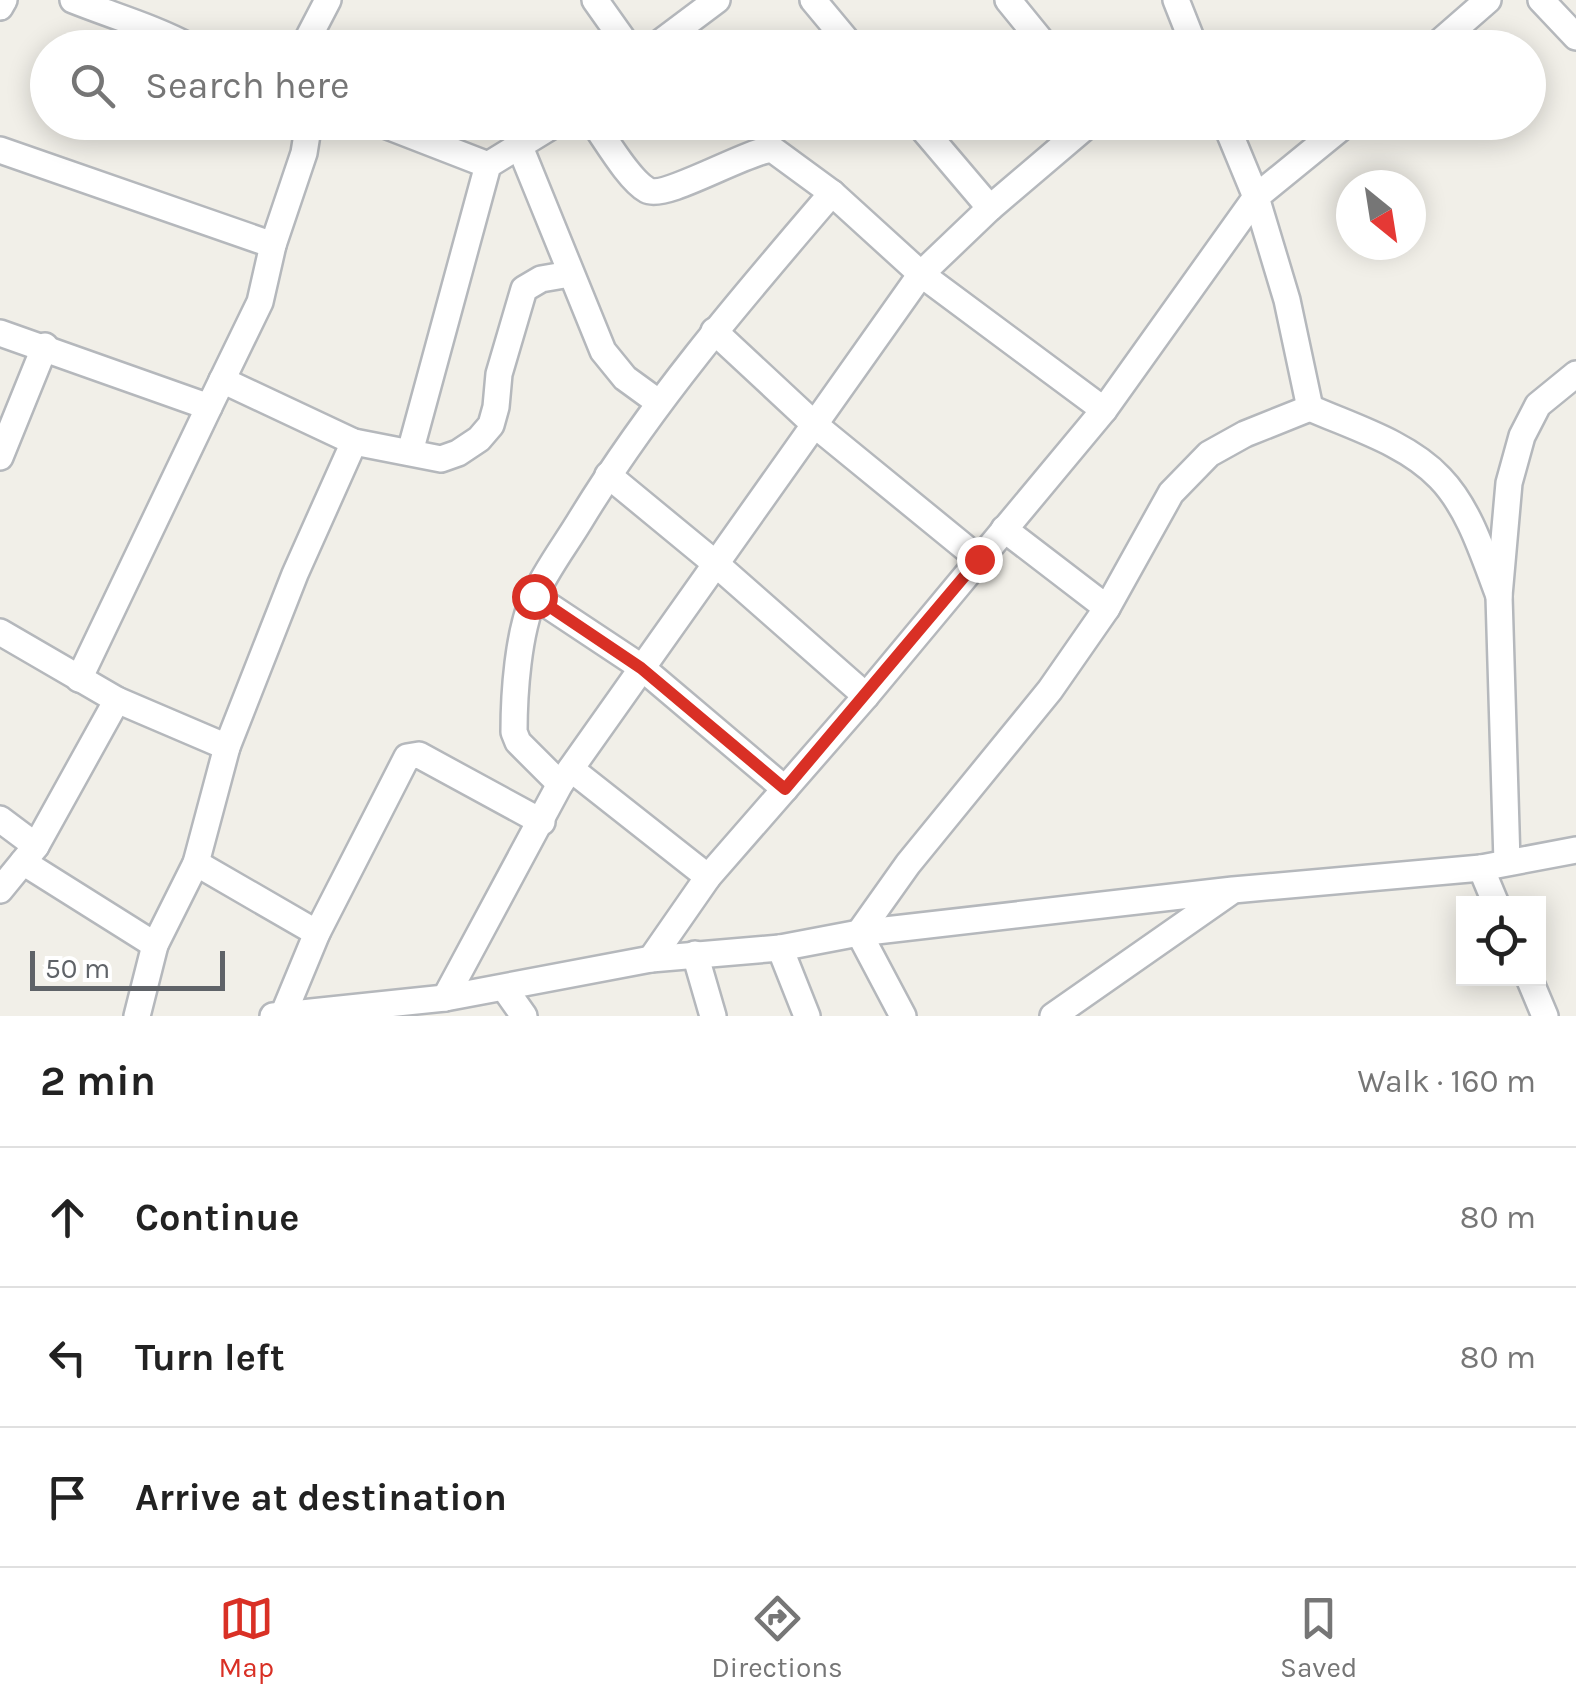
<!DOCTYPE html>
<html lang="en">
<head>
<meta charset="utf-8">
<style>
  :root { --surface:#fff; --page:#f6f6f6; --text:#222; --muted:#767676; --line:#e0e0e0; --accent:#d93025 }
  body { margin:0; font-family:Karla,sans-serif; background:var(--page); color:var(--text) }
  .controls { position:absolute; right:30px; bottom:30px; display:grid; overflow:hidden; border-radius:0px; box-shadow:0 5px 25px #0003 }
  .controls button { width:90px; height:90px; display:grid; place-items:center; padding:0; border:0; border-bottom:2px solid var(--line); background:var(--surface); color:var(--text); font:50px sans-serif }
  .compass { position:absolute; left:1336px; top:170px; width:90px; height:90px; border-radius:50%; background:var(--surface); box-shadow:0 5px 25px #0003; rotate:150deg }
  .scale { position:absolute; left:30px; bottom:25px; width:195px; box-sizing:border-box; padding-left:10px; border:5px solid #5f6368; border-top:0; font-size:28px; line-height:35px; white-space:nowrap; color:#5f6368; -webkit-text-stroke:8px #fff; paint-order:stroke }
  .stop { position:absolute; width:30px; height:30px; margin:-22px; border:8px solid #d93025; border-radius:50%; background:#fff }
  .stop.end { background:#d93025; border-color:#fff; box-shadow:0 2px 10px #0008 }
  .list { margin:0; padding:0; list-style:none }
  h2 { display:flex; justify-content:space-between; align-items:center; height:130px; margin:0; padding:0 40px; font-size:42px }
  h2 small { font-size:32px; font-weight:400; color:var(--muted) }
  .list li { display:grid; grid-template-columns:65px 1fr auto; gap:30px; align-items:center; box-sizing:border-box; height:140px; padding:0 40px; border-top:2px solid var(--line) }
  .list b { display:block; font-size:38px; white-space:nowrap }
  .list em { font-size:32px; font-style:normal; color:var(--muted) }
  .icon { flex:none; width:55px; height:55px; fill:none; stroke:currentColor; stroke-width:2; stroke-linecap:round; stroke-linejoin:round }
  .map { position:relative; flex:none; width:1576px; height:1016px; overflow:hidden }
  .search { position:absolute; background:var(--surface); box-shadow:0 5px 25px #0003; left:30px; right:30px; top:30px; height:110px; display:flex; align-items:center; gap:25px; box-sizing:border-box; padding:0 35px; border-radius:55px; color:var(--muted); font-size:38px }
  .sheet { height:550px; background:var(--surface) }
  nav { display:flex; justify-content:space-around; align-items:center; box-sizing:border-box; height:140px; border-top:2px solid var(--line); background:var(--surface); font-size:28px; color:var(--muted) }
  nav a { display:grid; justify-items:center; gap:5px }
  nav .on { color:var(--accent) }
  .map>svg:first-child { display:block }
</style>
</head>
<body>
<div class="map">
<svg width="1576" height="1016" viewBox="0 0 1576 1016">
  <rect width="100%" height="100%" fill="#f1efe8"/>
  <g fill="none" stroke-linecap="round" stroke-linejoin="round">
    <defs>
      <g id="minor">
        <path d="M73,0C113,16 153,27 192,48"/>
        <polyline points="595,0 629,48"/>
        <polyline points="813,0 853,48"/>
        <polyline points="1008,0 1047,48"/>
        <polyline points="1176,0 1195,48"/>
        <polyline points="1541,0 1576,37"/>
        <polyline points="0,7 4,0"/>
        <polyline points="303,48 328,0"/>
        <polyline points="653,48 717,0"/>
        <polyline points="1433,48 1488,0"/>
        <polyline points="377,122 488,165"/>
        <path d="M593,122C606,140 629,180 647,190C665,200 744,152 772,149L832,193L921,274L1104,410"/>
        <polyline points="917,122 990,208"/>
        <polyline points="1225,122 1256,197 1287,300 1310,408"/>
        <polyline points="520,147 603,351 625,378 658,402"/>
        <polyline points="0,150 273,245"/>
        <polyline points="714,331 815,425 979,559"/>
        <polyline points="0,333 209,407 260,302 273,245 304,153 309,122"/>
        <polyline points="222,380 354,442 441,459 458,453 479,439 491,425 496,407 499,374 524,289 541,279 570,274"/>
        <polyline points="410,452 488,165 558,122"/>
        <polyline points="0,457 45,346"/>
        <polyline points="608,475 716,564 866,696"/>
        <polyline points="1004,529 1107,608"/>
        <polyline points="534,596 641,667 785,789"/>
        <polyline points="0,632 117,700 227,747"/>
        <polyline points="79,679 209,407"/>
        <polyline points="571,769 708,877"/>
        <path d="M560,784L518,742L514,732C514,694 518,632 534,597C546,570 566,544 581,519C653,401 742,298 832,193"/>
        <polyline points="0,819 36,846"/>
        <polyline points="23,862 155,945"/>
        <polyline points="1507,862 1499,596 1509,483 1522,436 1538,405 1576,374"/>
        <polyline points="196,863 317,933"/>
        <polyline points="1481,868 1496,904"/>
        <polyline points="0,890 36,846 117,700"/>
        <polyline points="780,948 807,1016"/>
        <polyline points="695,954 713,1016"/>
        <polyline points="651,959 708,877 866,696 1104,410 1256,197 1348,122"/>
        <polyline points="1529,978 1545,1016"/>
        <polyline points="505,989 524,1016"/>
        <polyline points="445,998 560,784 921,274 990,208 1091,122"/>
        <polyline points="283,1015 317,933 407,757 419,755 542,822"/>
        <polyline points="137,1016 155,945 196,863 227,747 295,574 354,442"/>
        <polyline points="273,1016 445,998 651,959 780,948 859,933 1233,890 1481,868 1576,850"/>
        <path d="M903,1016L859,933L908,864L1050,690L1107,608L1171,493L1209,454L1245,434L1310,408C1353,427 1407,443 1440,478C1470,509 1484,557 1499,596"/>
        <polyline points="1053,1016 1229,893"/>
      </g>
    </defs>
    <use href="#minor" stroke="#b5b8bc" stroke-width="30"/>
    <use href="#minor" stroke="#fff" stroke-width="25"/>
  </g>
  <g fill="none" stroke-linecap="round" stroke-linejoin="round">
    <polyline stroke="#d93025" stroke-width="12" points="534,596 641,668 785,789 979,559"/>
  </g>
</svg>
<div class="controls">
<button><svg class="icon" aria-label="locate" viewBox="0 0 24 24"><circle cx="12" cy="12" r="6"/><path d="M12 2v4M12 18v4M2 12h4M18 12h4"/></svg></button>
</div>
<svg class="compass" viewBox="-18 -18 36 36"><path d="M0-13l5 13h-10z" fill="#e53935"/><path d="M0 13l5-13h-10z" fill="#767676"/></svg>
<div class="scale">50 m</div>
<div class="stop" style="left:534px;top:596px"></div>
<div class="stop end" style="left:979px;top:559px"></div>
<div class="search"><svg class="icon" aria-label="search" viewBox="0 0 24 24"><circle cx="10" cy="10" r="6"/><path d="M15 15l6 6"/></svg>Search here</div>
</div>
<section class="sheet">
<h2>2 min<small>Walk · 160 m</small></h2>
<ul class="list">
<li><svg class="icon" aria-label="ahead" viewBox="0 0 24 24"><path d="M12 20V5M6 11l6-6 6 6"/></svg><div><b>Continue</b></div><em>80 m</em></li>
<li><svg class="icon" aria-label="left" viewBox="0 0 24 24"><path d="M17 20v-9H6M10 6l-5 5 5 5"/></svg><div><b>Turn left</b></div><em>80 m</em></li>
<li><svg class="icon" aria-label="arrive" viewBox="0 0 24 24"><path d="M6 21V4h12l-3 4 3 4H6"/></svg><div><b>Arrive at destination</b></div></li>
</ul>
</section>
<nav>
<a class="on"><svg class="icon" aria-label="map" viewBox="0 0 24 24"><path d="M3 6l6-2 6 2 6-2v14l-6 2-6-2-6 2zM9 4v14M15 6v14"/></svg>Map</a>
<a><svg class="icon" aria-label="directions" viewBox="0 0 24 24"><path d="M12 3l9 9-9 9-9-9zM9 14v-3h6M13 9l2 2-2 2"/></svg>Directions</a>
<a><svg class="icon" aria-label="saved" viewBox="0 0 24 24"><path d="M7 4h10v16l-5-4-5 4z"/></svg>Saved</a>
</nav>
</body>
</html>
